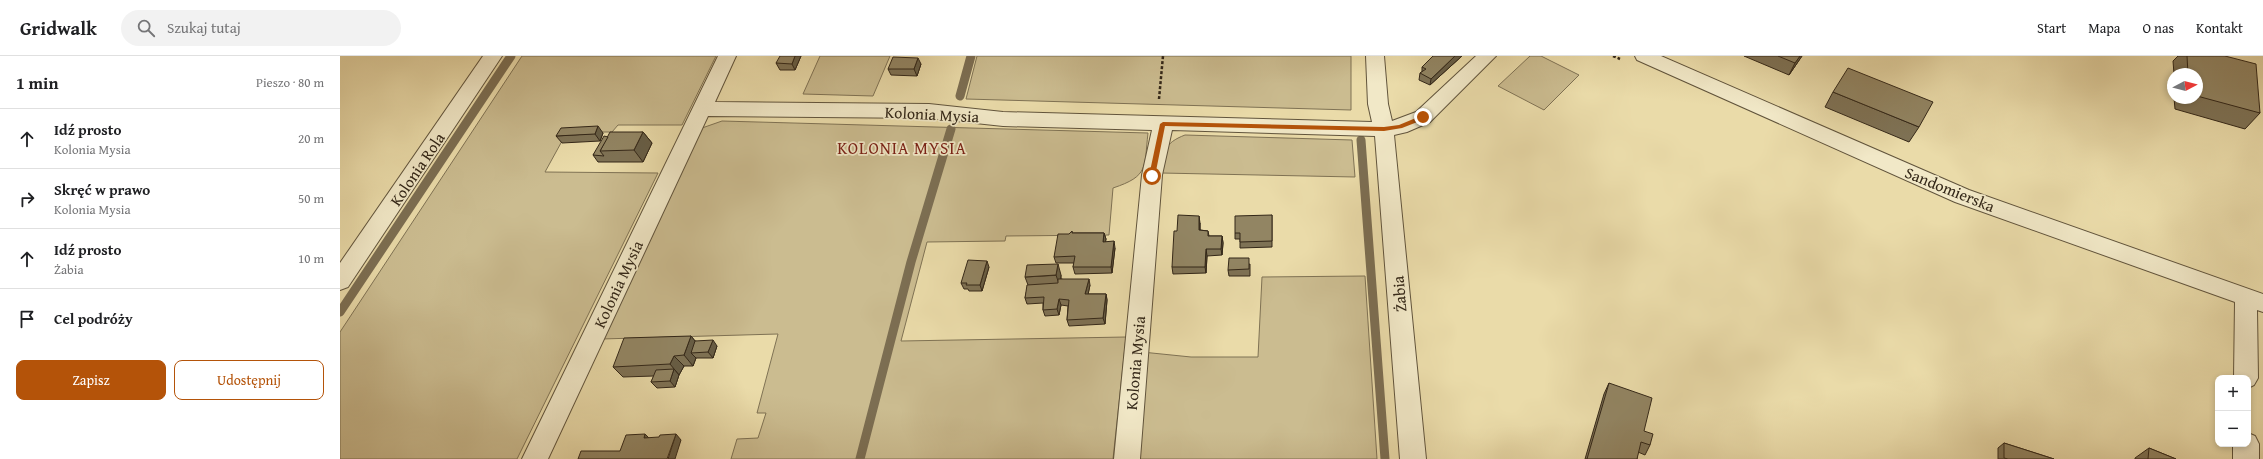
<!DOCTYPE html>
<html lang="pl">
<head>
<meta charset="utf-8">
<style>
  :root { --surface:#fff; --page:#f2f2f2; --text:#202124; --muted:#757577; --line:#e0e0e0; --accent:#b45309 }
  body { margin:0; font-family:"Gentium Book Plus",serif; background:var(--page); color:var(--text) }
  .controls { position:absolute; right:12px; bottom:12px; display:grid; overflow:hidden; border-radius:8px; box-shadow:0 2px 6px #0003 }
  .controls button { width:36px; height:36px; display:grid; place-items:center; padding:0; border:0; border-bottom:1px solid var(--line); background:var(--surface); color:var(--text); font:20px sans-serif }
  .compass { position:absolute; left:1827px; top:12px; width:36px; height:36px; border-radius:50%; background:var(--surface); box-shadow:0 2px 6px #0003; rotate:83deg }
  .stop { position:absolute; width:12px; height:12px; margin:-9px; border:3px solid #b45309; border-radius:50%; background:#fff }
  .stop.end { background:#b45309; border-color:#fff; box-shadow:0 1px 4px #0008 }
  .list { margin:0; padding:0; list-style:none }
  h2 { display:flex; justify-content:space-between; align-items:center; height:52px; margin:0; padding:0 16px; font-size:17px }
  h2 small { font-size:13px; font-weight:400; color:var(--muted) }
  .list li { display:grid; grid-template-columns:26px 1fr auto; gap:12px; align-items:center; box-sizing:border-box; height:60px; padding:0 16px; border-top:1px solid var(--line) }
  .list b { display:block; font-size:15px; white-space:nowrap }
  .list p { margin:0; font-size:13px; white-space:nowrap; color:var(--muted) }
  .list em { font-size:13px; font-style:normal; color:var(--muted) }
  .actions { display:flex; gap:8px; padding:12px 16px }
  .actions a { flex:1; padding:9px 0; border:1px solid var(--accent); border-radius:8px; text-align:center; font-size:14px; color:var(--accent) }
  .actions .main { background:var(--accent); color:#fff }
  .icon { flex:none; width:22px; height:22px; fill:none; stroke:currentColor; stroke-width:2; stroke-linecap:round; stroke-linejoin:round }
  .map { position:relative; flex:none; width:1923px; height:403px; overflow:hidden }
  header { display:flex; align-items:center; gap:24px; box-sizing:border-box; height:56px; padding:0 20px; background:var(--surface); border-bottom:1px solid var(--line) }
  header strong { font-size:19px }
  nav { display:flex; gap:22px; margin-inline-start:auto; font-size:14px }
  .search { width:280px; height:36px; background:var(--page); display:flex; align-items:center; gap:10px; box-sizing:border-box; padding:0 14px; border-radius:22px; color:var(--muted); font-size:15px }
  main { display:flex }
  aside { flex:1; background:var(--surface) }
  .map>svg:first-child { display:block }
</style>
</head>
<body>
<header>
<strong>Gridwalk</strong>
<div class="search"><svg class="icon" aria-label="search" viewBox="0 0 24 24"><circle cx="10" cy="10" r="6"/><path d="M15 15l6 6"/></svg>Szukaj tutaj</div>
<nav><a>Start</a><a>Mapa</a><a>O nas</a><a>Kontakt</a></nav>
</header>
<main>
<aside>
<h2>1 min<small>Pieszo · 80 m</small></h2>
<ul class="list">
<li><svg class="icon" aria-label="ahead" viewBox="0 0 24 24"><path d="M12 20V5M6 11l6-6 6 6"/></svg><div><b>Idź prosto</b><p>Kolonia Mysia</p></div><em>20 m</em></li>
<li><svg class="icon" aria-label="right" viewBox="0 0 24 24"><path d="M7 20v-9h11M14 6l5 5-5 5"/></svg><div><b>Skręć w prawo</b><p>Kolonia Mysia</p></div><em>50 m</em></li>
<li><svg class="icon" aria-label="ahead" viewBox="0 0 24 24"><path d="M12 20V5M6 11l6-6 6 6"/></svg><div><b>Idź prosto</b><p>Żabia</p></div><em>10 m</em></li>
<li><svg class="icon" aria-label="arrive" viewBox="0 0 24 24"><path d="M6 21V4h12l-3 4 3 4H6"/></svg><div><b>Cel podróży</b></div></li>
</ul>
<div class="actions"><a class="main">Zapisz</a><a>Udostępnij</a></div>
</aside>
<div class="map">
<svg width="1923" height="403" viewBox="0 0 1923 403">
  <rect width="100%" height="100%" fill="#eadba9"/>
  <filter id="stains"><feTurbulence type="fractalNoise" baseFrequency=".005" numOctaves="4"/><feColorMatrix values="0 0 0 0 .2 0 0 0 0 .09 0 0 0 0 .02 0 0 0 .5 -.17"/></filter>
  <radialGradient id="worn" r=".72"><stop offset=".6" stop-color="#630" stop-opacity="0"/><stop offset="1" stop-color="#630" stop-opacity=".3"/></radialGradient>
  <g fill="#cbbc90" stroke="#7f7254">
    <polygon points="182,0 376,0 342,69 278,69 272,76 227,76 205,116 318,117 177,403 0,403 0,276"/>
    <polygon points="480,0 550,0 533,40 463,38"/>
    <polygon points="637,0 1011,0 1011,54 626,43"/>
    <polygon points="1190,0 1201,0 1239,19 1204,54 1158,30"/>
    <path d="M382,65L808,77C804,112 809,120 773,132L769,179L666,180L665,185L587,186L561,285L786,281L773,403H391L397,383L418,382L426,357H417L438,278L261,283L362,72Z"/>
    <path d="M845,79L1012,84L1015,121L821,117C823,96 824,87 845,79Z"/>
    <polygon points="1025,220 1037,403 792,403 802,296 851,301 918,301 922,221"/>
  </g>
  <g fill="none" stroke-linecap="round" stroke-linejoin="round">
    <g stroke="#7c6e52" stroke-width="9">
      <polyline points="620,40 631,0"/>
      <polyline points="1021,84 1045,403"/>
      <polyline points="0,256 171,0"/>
      <polyline points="520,403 571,206 611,73"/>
    </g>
    <defs>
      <g id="minor">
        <polygon points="143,0 162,0 8,231 0,234 0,207"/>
        <polygon points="378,0 396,0 375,46 589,48 663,56 1032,66 1028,48 1026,0 1044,0 1048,48 1052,65 1076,56 1136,0 1156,0 1090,66 1067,76 1054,79 1086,403 1060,403 1035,80 832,74 822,119 800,403 774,403 802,119 812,74 663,70 589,62 368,60 208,403 182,403"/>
        <polygon points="1295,0 1321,0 1629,134 1923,238 1923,256 1917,254 1918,322 1914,329 1908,332 1908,322 1894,322 1895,246 1615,146 1297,4"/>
        <polygon points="1908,377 1915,380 1919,388 1919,403 1893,403 1893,388 1908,388"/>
      </g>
    </defs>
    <use href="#minor" stroke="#61543c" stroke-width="2"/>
    <g stroke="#332718" stroke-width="2.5" stroke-dasharray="3 2" stroke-linecap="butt">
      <polyline points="1273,0 1280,3"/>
      <polyline points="819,43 823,0"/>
    </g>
    <use href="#minor" fill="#f1e8c7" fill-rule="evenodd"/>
  </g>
  <g fill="#7e7255" stroke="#332718">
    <polygon points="461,0 455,14 440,14 436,7"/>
    <polygon points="1093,0 1122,0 1090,29 1079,24 1080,17 1082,16 1082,11"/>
    <polygon points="1404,0 1462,0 1449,19"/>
    <polygon points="1838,0 1885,0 1920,57 1905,73 1835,53 1834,42 1857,42 1857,18 1834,18 1833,5"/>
    <polygon points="581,8 577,20 551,19 548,13"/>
    <polygon points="1493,36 1579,71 1569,86 1485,51"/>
    <polygon points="303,76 312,87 303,106 258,106 253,99 268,81"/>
    <polygon points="263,77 260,85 222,87 216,80"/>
    <polygon points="932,159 932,191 900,192 900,183 895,183 895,177"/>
    <polygon points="860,167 860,174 868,175 869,180 882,180 883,187 882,199 867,200 866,217 833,218 832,211"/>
    <polygon points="732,175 732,177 764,177 766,183 765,186 775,192 772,217 735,218 733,211 734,207 716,207 714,201 729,178"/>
    <polygon points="910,208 910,220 889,220 888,214"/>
    <polygon points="649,211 642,235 629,235 628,233 624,233 621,227"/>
    <polygon points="721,219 721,223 750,229 748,238 766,238 767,244 765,268 729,270 727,264 728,250 721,249 719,259 705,260 703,254 703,247 687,248 685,242 688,229 685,221"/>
    <polygon points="351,280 355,285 377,290 373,302 356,302 353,310 344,310 339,319 335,331 317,332 311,326 314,320 283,321 273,311"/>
    <polygon points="1269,327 1310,389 1305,399 1298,396 1297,403 1245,403 1264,338"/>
    <polygon points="1664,387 1714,403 1658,403 1658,392"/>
    <polygon points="1809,392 1836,403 1795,403 1795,402"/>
  </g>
  <g fill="#665d45" stroke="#332718">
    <polygon points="455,0 461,0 455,14 452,8"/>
    <polygon points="1115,0 1122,0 1090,29 1091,23"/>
    <polygon points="1460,0 1462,0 1449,19 1455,7"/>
    <polygon points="578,2 581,8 577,20 574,13"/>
    <polygon points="258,70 263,77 260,85 255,78"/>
    <polygon points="303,76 312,87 303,106 294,94"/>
    <polygon points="859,160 860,167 860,180 859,174"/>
    <polygon points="764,177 766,183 765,192 763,186"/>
    <polygon points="882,180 883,187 882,199 881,193"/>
    <polygon points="774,185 775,192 772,217 771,211"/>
    <polygon points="866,193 867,200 866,217 865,211"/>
    <polygon points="647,205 649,211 642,235 640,229"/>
    <polygon points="718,208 721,219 720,231 716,219"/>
    <polygon points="749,223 750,229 747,244 745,238"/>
    <polygon points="766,238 767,244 765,268 763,262"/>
    <polygon points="719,243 721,249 719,259 717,253"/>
    <polygon points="351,280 360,291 351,297 356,302 353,310 344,299"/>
    <polygon points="373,284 377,290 373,302 368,296"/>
    <polygon points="334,300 344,310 339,319 330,308"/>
    <polygon points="334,313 339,319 335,331 330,325"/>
    <polygon points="305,378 310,383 304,382"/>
    <polygon points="336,378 341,384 335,403 328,403"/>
  </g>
  <g fill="#928563" stroke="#332718">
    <polygon points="440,0 455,0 452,8 436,7"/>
    <polygon points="1093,0 1115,0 1091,23 1080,17 1086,13 1082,11"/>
    <polygon points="1438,0 1460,0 1455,7"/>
    <polygon points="1847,0 1885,0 1916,8 1920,57 1857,40 1857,18 1848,18"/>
    <polygon points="553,1 578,2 574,13 548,13"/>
    <polygon points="1508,12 1593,46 1579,71 1493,36"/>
    <polygon points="258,70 255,78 216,80 221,72"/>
    <polygon points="270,76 303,76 294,94 260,95"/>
    <polygon points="264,80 268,81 260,95 264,100 253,99"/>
    <polygon points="838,159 859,160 859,174 868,175 868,180 882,180 881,193 866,193 865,211 832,211 834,175 837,175"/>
    <polygon points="932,159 932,185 900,186 900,177 895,177 895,160"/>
    <polygon points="732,175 732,177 764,177 763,186 774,185 771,211 733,211 735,200 714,201 718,178 729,178"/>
    <polygon points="889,202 909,202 909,213 888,214"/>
    <polygon points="628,204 647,205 640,229 626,229 627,227 621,227"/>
    <polygon points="718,208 716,219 685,221 687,209"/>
    <polygon points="718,223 749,223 745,238 766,238 763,262 727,264 729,244 719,243 717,253 703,254 704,241 685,242 687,229 718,227"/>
    <polygon points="351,280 344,299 334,300 330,308 273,311 284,282"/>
    <polygon points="373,284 368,296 351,297 355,285"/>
    <polygon points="334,313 330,325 311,326 316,314"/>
    <polygon points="1269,327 1312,342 1304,375 1313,378 1310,389 1301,386 1297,403 1247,403"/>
    <polygon points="305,378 304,382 319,381 320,379 336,378 327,403 238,403 241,395 280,395 286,379"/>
    <polygon points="1664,387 1714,403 1668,403 1664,402"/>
    <polygon points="1809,392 1836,403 1808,403"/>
  </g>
  <polygon fill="#b45309" points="1083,59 1085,63 1062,72 1044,75 825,70 815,120 812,122 809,120 820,68 823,66 1044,71 1059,69"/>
  <g text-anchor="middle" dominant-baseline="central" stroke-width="3.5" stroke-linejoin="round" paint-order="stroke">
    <g font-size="16" fill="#332718" stroke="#f1e8c7">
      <text transform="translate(592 58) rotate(3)">Kolonia Mysia</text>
      <text transform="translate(77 113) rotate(-56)">Kolonia Rola</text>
      <text transform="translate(1610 133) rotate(22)">Sandomierska</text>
      <text transform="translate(278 228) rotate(-65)">Kolonia Mysia</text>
      <text transform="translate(1059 238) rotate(-95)">Żabia</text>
      <text transform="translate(795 307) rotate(-85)">Kolonia Mysia</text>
    </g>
    <g font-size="17" letter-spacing="1" fill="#7a1f14" stroke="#f1e8c7">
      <text x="562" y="91">KOLONIA MYSIA</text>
    </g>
  </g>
  <rect width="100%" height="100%" filter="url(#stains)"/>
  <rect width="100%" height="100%" fill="url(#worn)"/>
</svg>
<div class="controls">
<button>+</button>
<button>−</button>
</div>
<svg class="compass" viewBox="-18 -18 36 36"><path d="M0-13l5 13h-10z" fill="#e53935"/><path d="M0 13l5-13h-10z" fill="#757577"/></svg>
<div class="stop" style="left:812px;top:120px"></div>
<div class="stop end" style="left:1083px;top:61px"></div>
</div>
</main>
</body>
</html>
